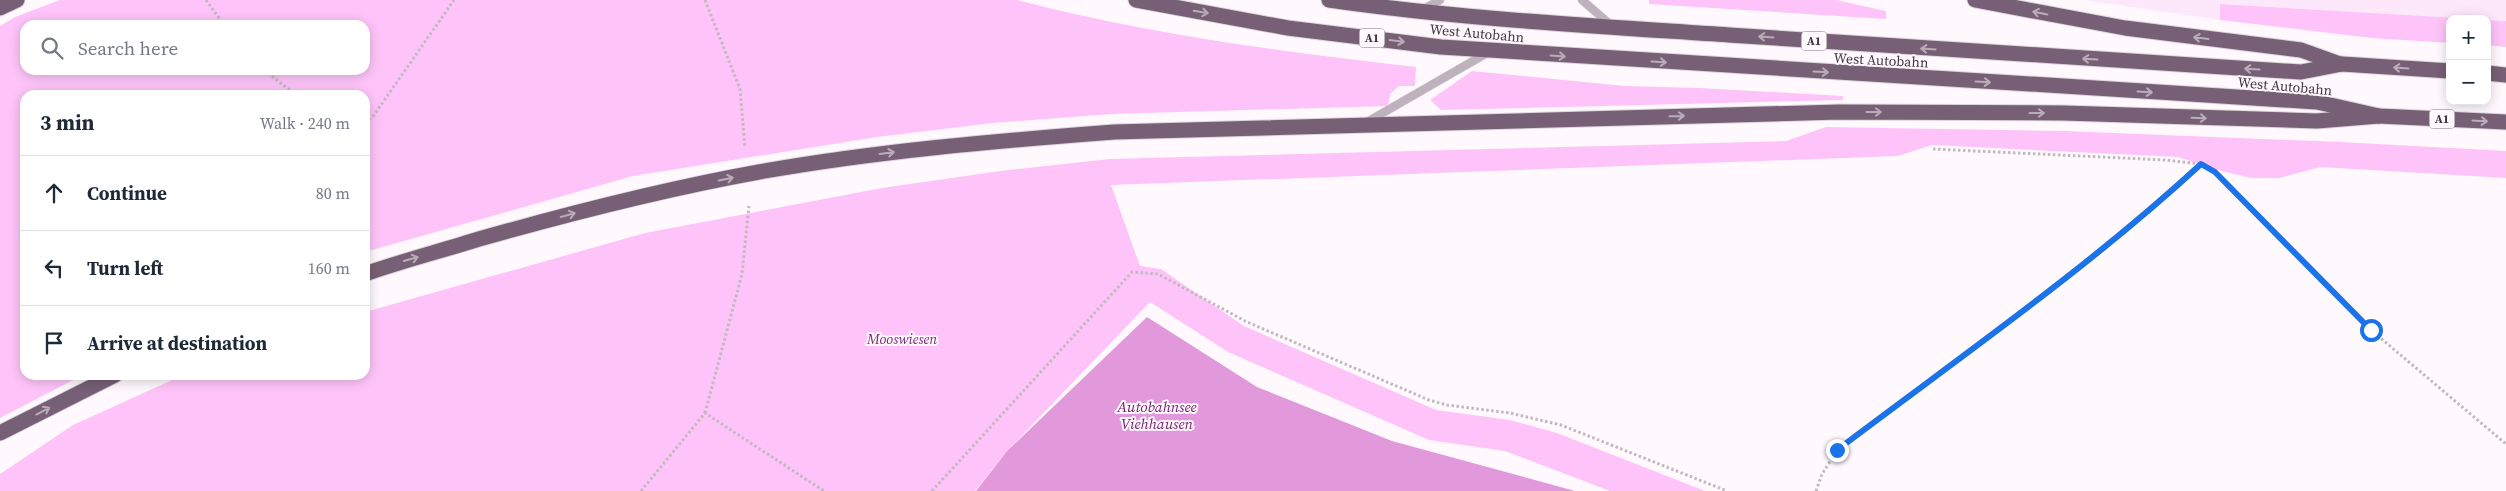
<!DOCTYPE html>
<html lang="en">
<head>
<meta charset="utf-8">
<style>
  :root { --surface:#fff; --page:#f6f6f7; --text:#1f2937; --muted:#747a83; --line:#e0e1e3 }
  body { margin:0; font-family:"Source Serif 4",serif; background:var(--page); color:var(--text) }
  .controls { position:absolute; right:15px; top:15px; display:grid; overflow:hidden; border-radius:10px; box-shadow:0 2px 12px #0003 }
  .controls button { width:45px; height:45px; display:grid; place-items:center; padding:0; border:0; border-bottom:1px solid var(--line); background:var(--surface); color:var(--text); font:25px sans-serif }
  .stop { position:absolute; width:15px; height:15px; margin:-11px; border:4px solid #1a73e8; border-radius:50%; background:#fff }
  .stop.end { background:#1a73e8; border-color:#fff; box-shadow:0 1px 5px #0008 }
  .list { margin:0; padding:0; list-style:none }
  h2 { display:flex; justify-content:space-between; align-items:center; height:65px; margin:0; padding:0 20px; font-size:21px }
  h2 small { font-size:16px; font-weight:400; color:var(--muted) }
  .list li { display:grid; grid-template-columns:32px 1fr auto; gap:15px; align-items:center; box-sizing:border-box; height:75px; padding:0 20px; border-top:1px solid var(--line) }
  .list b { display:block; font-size:19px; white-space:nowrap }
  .list em { font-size:16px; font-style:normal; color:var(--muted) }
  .icon { flex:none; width:28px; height:28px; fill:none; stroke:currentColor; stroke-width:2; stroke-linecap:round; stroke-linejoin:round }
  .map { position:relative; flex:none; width:2506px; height:491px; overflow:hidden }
  .search { position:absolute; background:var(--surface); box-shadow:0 2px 12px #0003; left:20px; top:20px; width:350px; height:55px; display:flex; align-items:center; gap:12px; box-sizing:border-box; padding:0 18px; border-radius:15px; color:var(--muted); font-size:19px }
  .panel { position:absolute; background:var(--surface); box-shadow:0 2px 12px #0003; left:20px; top:90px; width:350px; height:290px; border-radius:15px }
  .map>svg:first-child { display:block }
</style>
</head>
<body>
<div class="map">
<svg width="2506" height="491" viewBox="0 0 2506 491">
  <rect width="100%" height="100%" fill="#fff9fe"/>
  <polygon fill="#fde8fb" points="2084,0 2506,0 2506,21 2221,4 2220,20"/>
  <g fill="#fec4f9" fill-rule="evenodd">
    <path d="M60,0H1017C1148,34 1282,52 1416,67L1415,86H1399L1390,94L1388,106L1111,114L993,123L877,137L633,176L365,252V95H25V375H83L0,418V26L15,17ZM25,25H365V70H25Z"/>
    <polygon points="1649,0 1836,0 1886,11 1886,19 1649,4"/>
    <polygon points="2220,4 2475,19 2450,19 2450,43 2372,38 2220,20"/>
    <polygon points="2487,20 2506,21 2506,47 2487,45"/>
    <polygon points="1472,71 1625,86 1700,88 1843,96 1843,100 1441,110 1430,100"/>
    <polygon points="1826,127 2065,131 2341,142 2506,151 2506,178 2320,167 2280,178 2251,178 2218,170 2178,157 1932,145 1898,156 1111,185 1140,266 1161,269 1244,326 1436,410 1510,420 1557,433 1705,491 1610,491 1505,451 1429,440 1228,352 1150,302 1007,451 975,491 0,491 0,474 73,425 183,375 365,375 365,312 645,233 882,188 1000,171 1109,159 1786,141"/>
  </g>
  <polygon fill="#e199dc" points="1147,317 1257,387 1392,441 1575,491 976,491 1007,451"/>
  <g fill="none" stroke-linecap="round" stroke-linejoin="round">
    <defs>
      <g id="service">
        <polyline points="1582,0 1612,26"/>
        <polyline points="1424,9 1440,0"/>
        <polyline points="1367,122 1487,53"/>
      </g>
      <g id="motorway">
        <polyline points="1136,0 1288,28 1441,47 2317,102 2379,116 2506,122"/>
        <path d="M1329,0C1462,19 1595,26 1729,35C1919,48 2110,60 2301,72L2342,64L2450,71"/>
        <polyline points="1975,0 2125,28 2301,50 2340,64"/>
        <polyline points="0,8 17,0"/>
        <polyline points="2487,73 2506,75"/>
        <path d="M365,274C402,261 441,251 479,239C571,213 665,189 759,172C877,151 996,141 1114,132L1839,112L2064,113L2317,121L2379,116"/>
        <polyline points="0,433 115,375"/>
      </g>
    </defs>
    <use href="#service" stroke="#ddd6dc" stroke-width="9"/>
    <use href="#motorway" stroke="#ddd6dc" stroke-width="17"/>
    <g stroke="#c1b9c0" stroke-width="3" stroke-dasharray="2.5 2.5" stroke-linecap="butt">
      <polyline points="206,0 224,25"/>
      <polyline points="705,0 740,89 745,148"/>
      <polyline points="264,70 296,95"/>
      <polyline points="365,123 374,115 454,0"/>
      <polyline points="1933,149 2165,160 2201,164 2215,172 2371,330 2506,444"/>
      <polyline points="705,413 742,274 749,206"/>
      <polyline points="641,491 705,413 824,491"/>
      <polyline points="932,491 1132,272 1158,274 1247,322 1429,400 1447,405 1510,413 1561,425 1727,491"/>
      <path d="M1816,491L1822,474L1837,451C1960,357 2087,269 2201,165"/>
    </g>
    <use href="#service" stroke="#beb2bd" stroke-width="8"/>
    <use href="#motorway" stroke="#775f75" stroke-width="15"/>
  </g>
  <defs><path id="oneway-shaft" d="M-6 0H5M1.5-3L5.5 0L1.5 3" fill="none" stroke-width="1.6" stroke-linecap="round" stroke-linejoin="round" transform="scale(1.25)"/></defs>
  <g stroke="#bbacba">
    <use href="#oneway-shaft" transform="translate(1201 12) rotate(10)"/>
    <use href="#oneway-shaft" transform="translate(2040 13) rotate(-169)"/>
    <use href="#oneway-shaft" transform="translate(1766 37) rotate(-176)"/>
    <use href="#oneway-shaft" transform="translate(2201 38) rotate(-173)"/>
    <use href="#oneway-shaft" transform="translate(1397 41) rotate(7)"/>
    <use href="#oneway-shaft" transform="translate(1928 49) rotate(-176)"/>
    <use href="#oneway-shaft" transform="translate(1558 56) rotate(4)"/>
    <use href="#oneway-shaft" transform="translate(2090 59) rotate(-177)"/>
    <use href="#oneway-shaft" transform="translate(1659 62) rotate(3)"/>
    <use href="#oneway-shaft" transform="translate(2401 68) rotate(-176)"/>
    <use href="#oneway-shaft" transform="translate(2252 69) rotate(-177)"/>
    <use href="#oneway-shaft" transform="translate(1821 72) rotate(3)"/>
    <use href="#oneway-shaft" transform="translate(1983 82) rotate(3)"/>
    <use href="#oneway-shaft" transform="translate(2145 92) rotate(3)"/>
    <use href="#oneway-shaft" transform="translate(1874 112)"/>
    <use href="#oneway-shaft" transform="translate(2037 113)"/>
    <use href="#oneway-shaft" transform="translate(1677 116) rotate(-1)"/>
    <use href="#oneway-shaft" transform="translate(2199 118) rotate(2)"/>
    <use href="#oneway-shaft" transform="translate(2480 121) rotate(3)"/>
    <use href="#oneway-shaft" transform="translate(887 153) rotate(-7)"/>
    <use href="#oneway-shaft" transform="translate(726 179) rotate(-11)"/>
    <use href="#oneway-shaft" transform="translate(568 215) rotate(-15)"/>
    <use href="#oneway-shaft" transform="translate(411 259) rotate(-16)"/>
    <use href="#oneway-shaft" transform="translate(43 411) rotate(-28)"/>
  </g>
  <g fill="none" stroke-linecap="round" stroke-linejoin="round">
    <path stroke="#1a73e8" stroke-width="6" d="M1837,450C1960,357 2087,269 2201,164L2215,172L2371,330"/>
  </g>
  <g text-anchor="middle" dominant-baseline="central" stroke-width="4" stroke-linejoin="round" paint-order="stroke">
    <g fill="#fff9fe" stroke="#7b707a" stroke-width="1">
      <rect x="1359.5" y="28.5" width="25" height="19" rx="4"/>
      <rect x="1801.5" y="31.5" width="25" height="19" rx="4"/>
      <rect x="2429.5" y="109.5" width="25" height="19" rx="4"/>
    </g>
    <g font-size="12" font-weight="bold" fill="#423641">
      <text x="1372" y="38">A1</text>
      <text x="1814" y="41">A1</text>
      <text x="2442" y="119">A1</text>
    </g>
    <g font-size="14" fill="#423641" stroke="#fff9fe">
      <text transform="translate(1477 33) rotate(5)">West Autobahn</text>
      <text transform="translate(1881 60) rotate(3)">West Autobahn</text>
      <text transform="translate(2285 86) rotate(5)">West Autobahn</text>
    </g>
    <g font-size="14" font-style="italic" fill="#7a2777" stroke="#fff9fe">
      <text x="902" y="339">Mooswiesen</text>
    </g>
    <g font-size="15" font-style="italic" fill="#762373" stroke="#fff9fe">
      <text x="1157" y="406">Autobahnsee<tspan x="1157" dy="17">Viehhausen</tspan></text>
    </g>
  </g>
</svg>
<div class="controls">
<button>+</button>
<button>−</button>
</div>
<div class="stop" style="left:2371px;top:330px"></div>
<div class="stop end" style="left:1837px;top:450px"></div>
<div class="search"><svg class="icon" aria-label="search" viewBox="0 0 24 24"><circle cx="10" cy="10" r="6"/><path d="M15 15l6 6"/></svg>Search here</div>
<section class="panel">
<h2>3 min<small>Walk · 240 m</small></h2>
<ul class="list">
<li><svg class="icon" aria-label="ahead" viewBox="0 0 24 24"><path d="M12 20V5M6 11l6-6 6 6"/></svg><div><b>Continue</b></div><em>80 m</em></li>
<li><svg class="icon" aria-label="left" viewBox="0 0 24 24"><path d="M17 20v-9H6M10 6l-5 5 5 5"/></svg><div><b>Turn left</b></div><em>160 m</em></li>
<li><svg class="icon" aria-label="arrive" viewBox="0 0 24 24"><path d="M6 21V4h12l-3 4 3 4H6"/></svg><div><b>Arrive at destination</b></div></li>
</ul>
</section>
</div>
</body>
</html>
